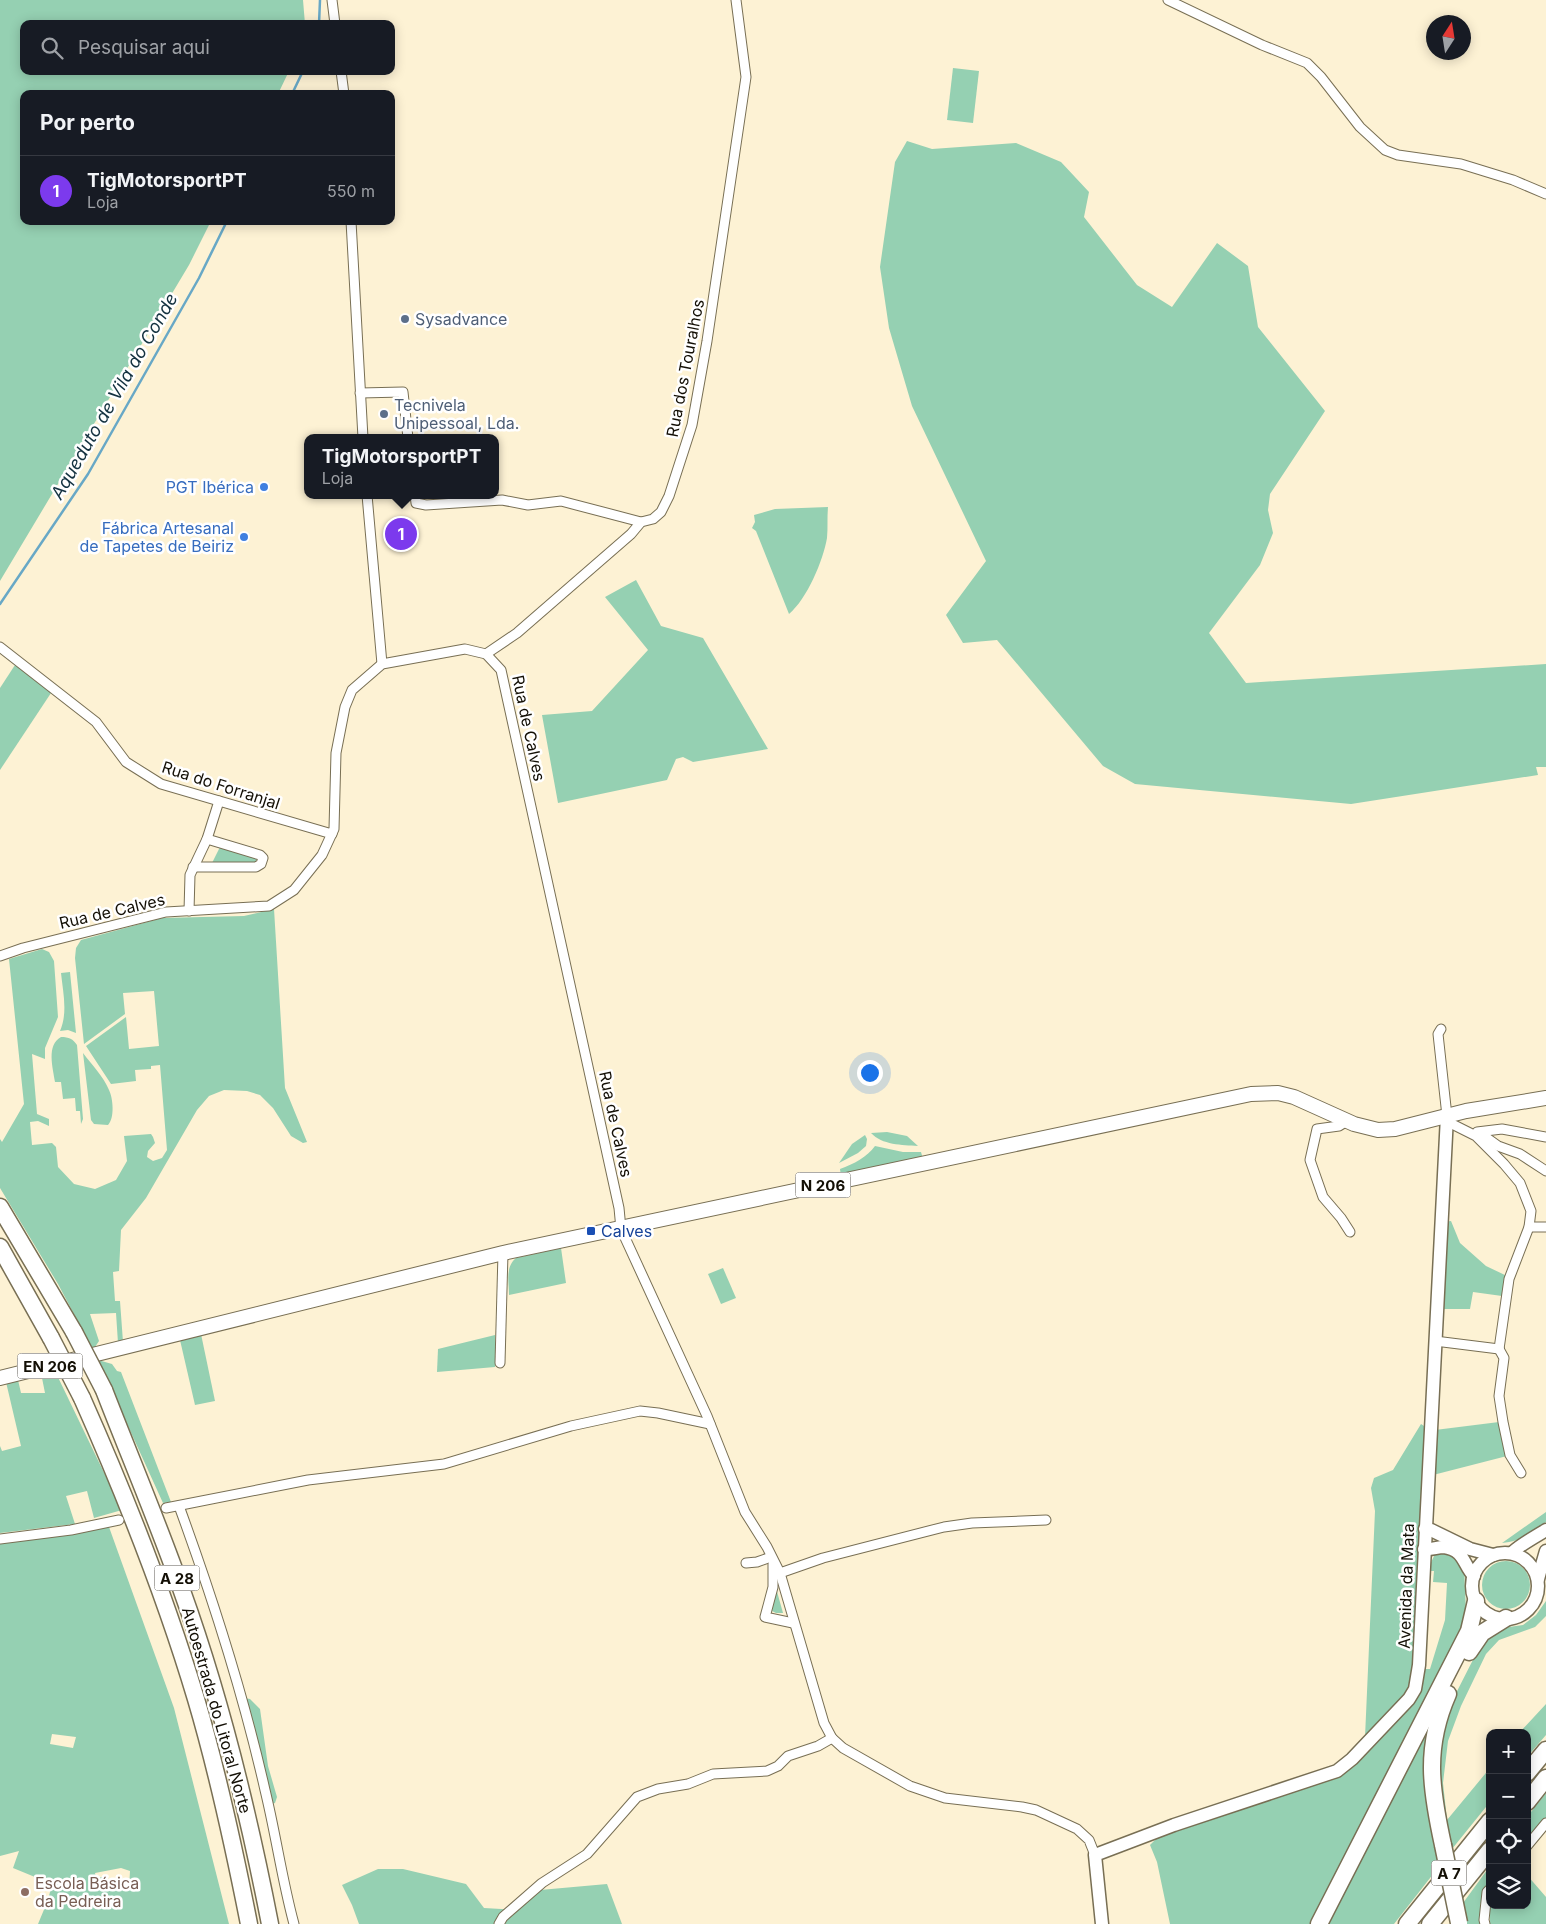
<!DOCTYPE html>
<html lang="pt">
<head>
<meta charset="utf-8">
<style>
  :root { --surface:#171b24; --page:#242831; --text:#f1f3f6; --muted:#9ea1a6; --line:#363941; --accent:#7c3aed }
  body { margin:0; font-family:Inter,sans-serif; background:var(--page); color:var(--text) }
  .controls { position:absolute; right:15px; bottom:15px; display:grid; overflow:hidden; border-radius:10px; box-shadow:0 2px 12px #0003 }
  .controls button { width:45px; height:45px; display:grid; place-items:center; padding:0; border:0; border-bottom:1px solid var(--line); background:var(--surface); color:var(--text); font:25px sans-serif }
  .compass { position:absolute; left:1426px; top:15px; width:45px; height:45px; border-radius:50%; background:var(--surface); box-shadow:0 2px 12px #0003; rotate:12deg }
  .you { position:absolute; left:869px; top:1072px; width:18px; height:18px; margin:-12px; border:4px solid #fff; border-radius:50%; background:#1a73e8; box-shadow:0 0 0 8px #1a73e833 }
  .badge { display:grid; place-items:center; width:32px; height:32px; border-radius:50%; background:var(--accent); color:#fff; font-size:16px; font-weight:700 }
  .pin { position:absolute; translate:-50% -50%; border:2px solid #fff; box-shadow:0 1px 5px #0006 }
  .popup { position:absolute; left:304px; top:434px; width:195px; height:65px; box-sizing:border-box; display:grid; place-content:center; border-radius:10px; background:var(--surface); filter:drop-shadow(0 1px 4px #0005); font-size:16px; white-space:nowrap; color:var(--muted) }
  .popup b { font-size:19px; color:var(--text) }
  .popup::after { content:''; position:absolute; left:50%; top:100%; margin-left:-10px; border:10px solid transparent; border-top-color:var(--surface) }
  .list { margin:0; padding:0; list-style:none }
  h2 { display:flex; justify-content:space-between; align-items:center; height:65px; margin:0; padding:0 20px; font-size:21px }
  h2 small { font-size:16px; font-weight:400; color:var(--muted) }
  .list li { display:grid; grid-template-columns:32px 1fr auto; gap:15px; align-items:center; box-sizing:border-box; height:70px; padding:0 20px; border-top:1px solid var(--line) }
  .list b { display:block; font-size:19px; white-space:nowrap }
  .list p { margin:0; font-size:16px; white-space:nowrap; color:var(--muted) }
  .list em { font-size:16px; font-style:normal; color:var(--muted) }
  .icon { flex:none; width:28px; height:28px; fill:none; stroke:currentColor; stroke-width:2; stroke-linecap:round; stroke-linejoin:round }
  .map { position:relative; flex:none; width:1546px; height:1924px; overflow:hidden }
  .search { position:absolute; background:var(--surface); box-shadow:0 2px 12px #0003; left:20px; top:20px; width:375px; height:55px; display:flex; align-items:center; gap:12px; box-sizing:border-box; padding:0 18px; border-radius:10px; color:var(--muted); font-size:19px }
  .panel { position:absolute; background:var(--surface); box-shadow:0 2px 12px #0003; left:20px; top:90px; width:375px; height:135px; border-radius:10px }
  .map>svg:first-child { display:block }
</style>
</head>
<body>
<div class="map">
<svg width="1546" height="1924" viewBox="0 0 1546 1924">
  <rect width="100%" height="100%" fill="#fdf2d4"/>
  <g fill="#95d0b2" fill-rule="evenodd">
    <polygon points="0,0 303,0 305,24 24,24 24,71 289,71 278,94 24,94 24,221 211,221 189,265 0,581"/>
    <polygon points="953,68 979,71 973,123 947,120"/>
    <polygon points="907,141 932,149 1016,143 1061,162 1089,192 1084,217 1137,285 1172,307 1217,243 1248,266 1258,327 1325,411 1270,494 1268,510 1273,533 1260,565 1209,633 1246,683 1546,664 1546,767 1536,767 1538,775 1351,804 1135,784 1103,766 997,640 963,643 946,615 986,561 912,406 889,328 880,267 895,162"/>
    <path d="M828,507C827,517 828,528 827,538C823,561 807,599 789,614L756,531L752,528L755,522L754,515L775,509Z"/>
    <polygon points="636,580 661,626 703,638 768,749 693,762 683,757 676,759 667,780 558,803 542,715 592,711 648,650 605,597"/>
    <polygon points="15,665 51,693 0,770 0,688"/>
    <polygon points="220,847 257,858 255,863 212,863"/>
    <polygon points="274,909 285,1088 307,1142 303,1143 291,1136 273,1108 260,1095 247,1091 224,1090 209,1096 197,1110 146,1198 121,1230 119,1271 113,1272 115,1301 120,1301 123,1342 118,1343 116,1313 90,1314 99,1341 93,1350 58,1284 0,1188 0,1139 2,1142 24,1104 9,959 42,949 49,952 54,961 58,1017 45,1048 45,1059 32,1054 37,1114 49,1119 49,1126 38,1121 30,1122 32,1145 52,1143 56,1147 58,1167 74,1184 95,1189 116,1180 127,1161 124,1136 151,1134 153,1137 155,1143 148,1151 147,1157 153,1161 162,1158 167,1150 160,1065 151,1066 151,1069 135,1070 136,1081 111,1084 86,1046 126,1017 129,1049 159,1046 154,991 123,993 125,1014 84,1044 75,958 76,948 81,940 162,918 244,916"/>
    <path d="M70,972L76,1033L68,1030L60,1031C68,1013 63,992 61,973Z"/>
    <path d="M61,1037C69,1037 73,1039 77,1045L83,1119L81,1124L80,1111H76L75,1098L63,1099L61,1082H55C53,1068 46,1045 61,1037Z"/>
    <path d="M83,1053C91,1064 104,1077 109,1090C113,1098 115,1118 108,1125L94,1124L91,1120Z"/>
    <path d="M887,1132L907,1136L918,1146C902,1145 882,1145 871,1133Z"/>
    <polygon points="865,1135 867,1139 866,1146 858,1153 839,1163 852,1144"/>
    <path d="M875,1146L903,1152H921L923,1159L841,1176L840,1169C854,1164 867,1157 875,1146Z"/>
    <polygon points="1451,1221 1460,1243 1486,1266 1507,1276 1502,1296 1473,1292 1470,1309 1440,1309 1443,1222"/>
    <path d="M561,1248L566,1283L509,1295C509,1282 505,1267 516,1258Z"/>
    <polygon points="723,1268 736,1298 721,1304 708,1274"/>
    <polygon points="201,1334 215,1401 195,1405 180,1340"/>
    <polygon points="495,1335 495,1367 437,1372 438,1349"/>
    <polygon points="98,1360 112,1364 117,1371 121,1372 171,1502 163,1503"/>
    <polygon points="55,1371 122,1510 94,1518 87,1491 66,1496 75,1524 0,1533 0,1446 2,1451 21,1446 6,1382 18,1380 21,1393 45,1393 41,1373"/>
    <polygon points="1499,1422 1507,1456 1433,1475 1435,1430"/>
    <polygon points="1421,1424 1427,1428 1411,1686 1404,1699 1365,1737 1375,1511 1371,1488 1374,1478 1393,1470"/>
    <path d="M1546,1512V1522C1530,1534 1522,1541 1502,1543Z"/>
    <path d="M109,1527L174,1708L229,1924H38L48,1900L52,1884L13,1868L19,1851L0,1856V1542ZM52,1734L76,1737L73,1748L50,1744ZM121,1868L130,1871L129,1889L104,1891L103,1877H96L95,1873Z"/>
    <path d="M1451,1552L1465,1566C1463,1591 1469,1606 1463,1631L1312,1924H1170L1157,1862L1150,1845L1158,1837L1356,1763L1423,1669H1430L1445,1620L1447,1583L1433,1582L1434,1571H1427L1435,1554Z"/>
    <circle cx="1506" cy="1585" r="24"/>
    <polygon points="776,1588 783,1613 776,1613 772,1611"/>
    <polygon points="1546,1601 1546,1616 1535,1627 1499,1640 1486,1654 1461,1706 1448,1741 1443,1783 1447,1820 1490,1768 1490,1802 1452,1849 1439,1785 1441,1733 1450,1705 1480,1646 1489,1633 1502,1628 1523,1625 1536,1615"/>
    <polygon points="1455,1668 1433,1725 1441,1864 1394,1924 1324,1924"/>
    <polygon points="244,1698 250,1699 260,1709 268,1766 277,1797 275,1803 271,1804"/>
    <polygon points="1546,1704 1546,1735 1527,1757 1527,1733 1519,1733"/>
    <polygon points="1546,1793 1546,1819 1527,1842 1527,1817"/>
    <polygon points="1490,1866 1490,1888 1484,1894 1480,1905 1483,1924 1467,1924 1463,1903"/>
    <polygon points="378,1869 403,1869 466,1884 484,1908 519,1910 540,1890 607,1884 622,1924 359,1924 352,1905 342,1885"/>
    <polygon points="1527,1875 1546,1897 1546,1924 1490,1924 1490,1905 1527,1905"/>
  </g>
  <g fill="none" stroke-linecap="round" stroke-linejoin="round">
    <g stroke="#68a8c6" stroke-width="2.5">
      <polyline points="319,24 320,0"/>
      <polyline points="292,94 303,71"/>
      <polyline points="0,604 88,474 199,278 227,221"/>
    </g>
    <defs>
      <g id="street">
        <polyline points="332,0 335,24"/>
        <polyline points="1168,0 1262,45 1307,63 1321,77 1360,127 1385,150 1398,155 1461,164 1513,180 1546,194"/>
        <polyline points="341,71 344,94"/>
        <polyline points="351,221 363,438"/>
        <polyline points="360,393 403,392 408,438"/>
        <polyline points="367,495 382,664"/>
        <polyline points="415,495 416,503 426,505 502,500 528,505 561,501 641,522"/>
        <polyline points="0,647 96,722 126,762 161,784 332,834"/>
        <polyline points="486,654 517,633 631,534 641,522 653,519 661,512 669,496 692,425 707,341 746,77 736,0"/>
        <polyline points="193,867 256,867 261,864 263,858 260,855 207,839"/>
        <polyline points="189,911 190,875 207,839 219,801"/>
        <polyline points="0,956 23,948 166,912 269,906 294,890 322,855 334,829 336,753 345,707 352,690 382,664 465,649 486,654 501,670 619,1208 621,1229 707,1416 745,1512 767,1547 780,1573 824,1723 832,1738 843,1748 910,1786 945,1798 1022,1807 1036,1810 1077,1829 1089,1840 1095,1855"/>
        <polyline points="1441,1029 1438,1034 1447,1116"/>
        <polyline points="1347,1121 1339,1126 1317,1129 1310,1160 1323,1197 1341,1218 1350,1232"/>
        <polyline points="1446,1121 1476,1136 1504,1164 1520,1183 1531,1211 1529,1227 1509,1279 1499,1349"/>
        <polyline points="1477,1132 1502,1129 1546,1137"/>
        <polyline points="1484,1136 1498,1146 1520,1154 1546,1171"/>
        <polyline points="1529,1227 1546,1227"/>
        <polyline points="1435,1341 1499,1349"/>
        <polyline points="1499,1349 1504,1358 1499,1396 1503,1422 1510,1455 1521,1473"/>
        <polyline points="500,1363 503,1253"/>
        <path d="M179,1506C213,1599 243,1693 265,1790C276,1835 282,1880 294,1924"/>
        <polyline points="166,1508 308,1480 444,1464 571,1426 640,1411 658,1413 710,1424"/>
        <polyline points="0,1539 71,1530 119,1520"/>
        <polyline points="746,1563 757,1562 771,1557"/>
        <polyline points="773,1564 773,1587 765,1617 793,1623"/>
        <polyline points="780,1573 823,1558 944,1527 972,1523 1046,1520"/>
        <polyline points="1527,1846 1546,1823"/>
        <polyline points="499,1924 503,1917 542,1883 587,1854 637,1797 658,1789 688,1784 713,1774 767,1771 778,1766 788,1756 818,1746 832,1738"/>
        <polyline points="1485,1924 1484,1920 1487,1892 1490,1889"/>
      </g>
      <g id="secondary">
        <polyline points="1425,1529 1431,1530 1470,1549 1493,1555"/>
        <path d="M1424,1549C1431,1550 1437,1547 1444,1547C1465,1550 1463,1565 1474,1576"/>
        <path d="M1512,1553C1515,1548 1538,1535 1546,1530"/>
        <circle cx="1505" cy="1586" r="33"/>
        <polyline points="1538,1579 1546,1551"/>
        <polyline points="1102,1924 1095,1855 1174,1825 1337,1771 1352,1759 1409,1699 1415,1689 1419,1665 1447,1116"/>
      </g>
      <polyline id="primary" points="0,1378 503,1253 1251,1094 1278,1093 1294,1097 1354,1124 1378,1130 1395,1129 1466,1111 1546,1098"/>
      <g id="highway">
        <polyline points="0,1207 74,1332"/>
        <polyline points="0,1247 51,1338"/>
        <path d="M104,1390C130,1457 158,1523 182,1591C221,1699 248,1811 270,1924"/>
        <path d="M82,1398C126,1497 165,1595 196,1699C218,1773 234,1848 249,1924"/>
        <polyline points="1469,1652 1482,1633 1506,1618"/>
        <polyline points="1527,1773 1546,1750"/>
        <polyline points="1527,1802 1546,1778"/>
        <path d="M1443,1845C1431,1790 1424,1748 1448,1694"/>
        <polyline points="1319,1924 1469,1631 1476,1601"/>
        <polyline points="1407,1924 1490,1821"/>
        <polyline points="1430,1924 1490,1850"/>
      </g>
    </defs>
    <use href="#street" stroke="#786f54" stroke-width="11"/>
    <use href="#secondary" stroke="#786f54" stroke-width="15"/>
    <use href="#primary" stroke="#786f54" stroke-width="16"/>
    <use href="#highway" stroke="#786f54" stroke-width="19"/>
    <use href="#street" stroke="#fff" stroke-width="9"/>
    <use href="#secondary" stroke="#fff" stroke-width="12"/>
    <use href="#primary" stroke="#fff" stroke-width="14"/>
    <use href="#highway" stroke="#fff" stroke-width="16"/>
    <defs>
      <g id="highway-bridge">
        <polyline points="74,1332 104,1390"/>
        <polyline points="51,1338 82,1398"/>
        <polyline points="1443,1845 1459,1923"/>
      </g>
    </defs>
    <use href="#highway-bridge" stroke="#786f54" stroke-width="19" stroke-linecap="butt"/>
    <use href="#highway-bridge" stroke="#fff" stroke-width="16"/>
  </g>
  <g fill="#5c6f8a" stroke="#fff" stroke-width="2">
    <circle cx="405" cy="319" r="5"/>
    <circle cx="384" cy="414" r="5"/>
  </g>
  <g fill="#3f7fe0" stroke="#fff" stroke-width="2">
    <circle cx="264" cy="487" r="5"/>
    <circle cx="244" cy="537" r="5"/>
  </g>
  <rect fill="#1a4fb4" stroke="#fff" stroke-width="2" x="586" y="1226" width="10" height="10" rx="2.5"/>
  <circle fill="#8d6e63" stroke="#fff" stroke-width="2" cx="25" cy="1892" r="5"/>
  <g text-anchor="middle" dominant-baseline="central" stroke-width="5" stroke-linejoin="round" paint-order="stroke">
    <g fill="#fff" stroke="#5a5750" stroke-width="1">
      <rect x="795.5" y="1172.5" width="55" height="25" rx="4"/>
      <rect x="17.5" y="1353.5" width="65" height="25" rx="4"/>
      <rect x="154.5" y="1565.5" width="45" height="25" rx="4"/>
      <rect x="1431.5" y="1860.5" width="35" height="25" rx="4"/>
    </g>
    <g font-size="15" font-weight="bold" fill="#130f05">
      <text x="823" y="1185">N 206</text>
      <text x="50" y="1366">EN 206</text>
      <text x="177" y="1578">A 28</text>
      <text x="1449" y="1873">A 7</text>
    </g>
    <g font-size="16" fill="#4e5e75" stroke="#fff" text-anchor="start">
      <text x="415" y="319">Sysadvance</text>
      <text x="394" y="405">Tecnivela<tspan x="394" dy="18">Unipessoal, Lda.</tspan></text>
    </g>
    <g font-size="16" fill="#130f05" stroke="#fff">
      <text transform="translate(685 368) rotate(-79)">Rua dos Touralhos</text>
      <text transform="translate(529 728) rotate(78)">Rua de Calves</text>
      <text transform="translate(221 785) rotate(18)">Rua do Forranjal</text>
      <text transform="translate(112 911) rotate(-13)">Rua de Calves</text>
      <text transform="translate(616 1124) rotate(78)">Rua de Calves</text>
      <text transform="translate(1406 1586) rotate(-88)">Avenida da Mata</text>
      <text transform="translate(217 1710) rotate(74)">Autoestrada do Litoral Norte</text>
    </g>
    <g font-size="16" fill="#366cbe" stroke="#fff" text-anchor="end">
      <text x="254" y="487">PGT Ibérica</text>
      <text x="234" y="528">Fábrica Artesanal<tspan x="234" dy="18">de Tapetes de Beiriz</tspan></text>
    </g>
    <g font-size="16" fill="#164399" stroke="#fff" text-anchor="start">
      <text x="601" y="1231">Calves</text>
    </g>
    <g font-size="16" fill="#785e54" stroke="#fff" text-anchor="start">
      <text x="35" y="1883">Escola Básica<tspan x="35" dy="18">da Pedreira</tspan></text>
    </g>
    <g font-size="18" font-style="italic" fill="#143240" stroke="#fff">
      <text transform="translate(114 396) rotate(-60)">Aqueduto de Vila do Conde</text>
    </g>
  </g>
</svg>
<div class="controls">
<button>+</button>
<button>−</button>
<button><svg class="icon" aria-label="locate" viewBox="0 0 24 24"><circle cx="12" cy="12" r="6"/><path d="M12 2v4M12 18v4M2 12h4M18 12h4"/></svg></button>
<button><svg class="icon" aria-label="layers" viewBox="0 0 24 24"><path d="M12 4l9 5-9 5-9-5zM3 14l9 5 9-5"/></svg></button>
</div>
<svg class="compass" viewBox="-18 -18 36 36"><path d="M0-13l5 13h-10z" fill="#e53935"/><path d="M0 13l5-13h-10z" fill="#9ea1a6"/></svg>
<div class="you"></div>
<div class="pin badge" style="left:401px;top:534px">1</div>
<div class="popup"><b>TigMotorsportPT</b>Loja</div>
<div class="search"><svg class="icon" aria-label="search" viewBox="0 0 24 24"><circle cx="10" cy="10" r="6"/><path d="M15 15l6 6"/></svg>Pesquisar aqui</div>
<section class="panel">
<h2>Por perto<small></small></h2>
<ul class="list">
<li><span class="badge">1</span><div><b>TigMotorsportPT</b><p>Loja</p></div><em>550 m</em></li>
</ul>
</section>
</div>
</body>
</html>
